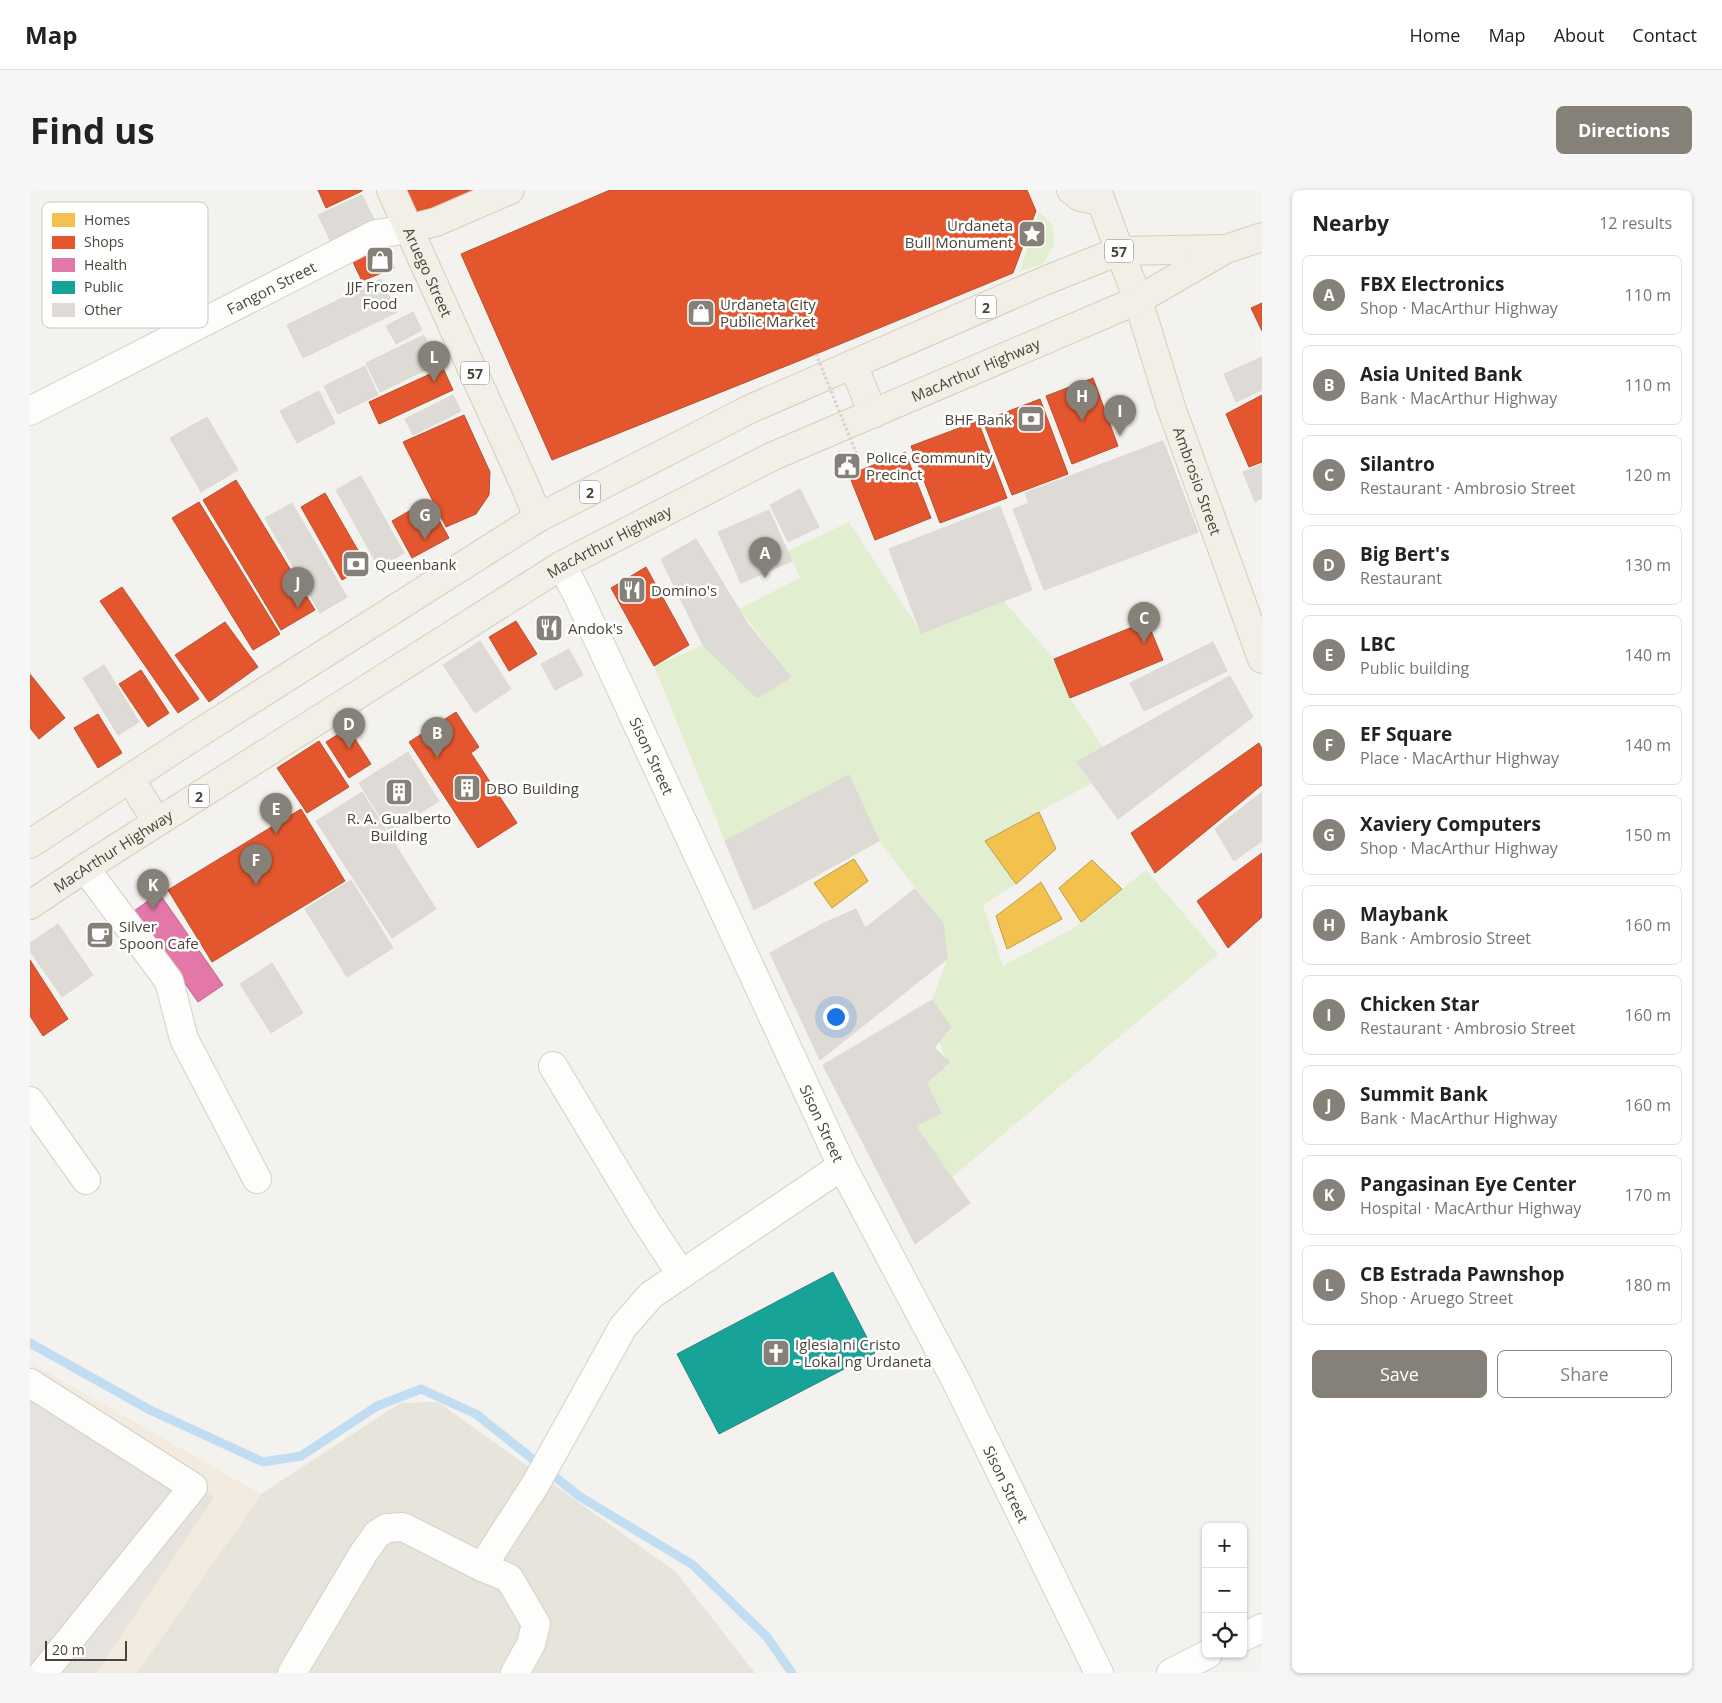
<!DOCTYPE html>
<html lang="en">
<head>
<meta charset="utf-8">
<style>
  :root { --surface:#fff; --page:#f6f6f6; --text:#222; --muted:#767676; --line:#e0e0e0; --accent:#868178 }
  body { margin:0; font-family:"Open Sans",sans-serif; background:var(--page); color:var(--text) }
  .controls { position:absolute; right:15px; bottom:15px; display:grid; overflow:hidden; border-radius:8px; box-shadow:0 1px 4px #0004 }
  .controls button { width:45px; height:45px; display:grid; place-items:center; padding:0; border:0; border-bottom:1px solid var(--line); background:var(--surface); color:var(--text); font:25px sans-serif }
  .scale { position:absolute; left:15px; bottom:12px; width:82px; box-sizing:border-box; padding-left:5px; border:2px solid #4b4439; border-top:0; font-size:14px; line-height:18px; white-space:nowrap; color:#4b4439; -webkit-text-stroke:4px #fff; paint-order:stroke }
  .you { position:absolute; left:805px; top:826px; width:18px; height:18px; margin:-12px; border:4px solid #fff; border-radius:50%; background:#1a73e8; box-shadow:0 0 0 8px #1a73e833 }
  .badge { display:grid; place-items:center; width:32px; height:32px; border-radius:50%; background:var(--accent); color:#fff; font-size:16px; font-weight:700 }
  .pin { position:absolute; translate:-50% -41px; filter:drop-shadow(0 1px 2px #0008) }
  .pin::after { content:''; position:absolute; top:26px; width:18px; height:15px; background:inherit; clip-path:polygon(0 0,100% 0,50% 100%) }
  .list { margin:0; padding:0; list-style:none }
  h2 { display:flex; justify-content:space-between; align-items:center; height:65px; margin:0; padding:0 20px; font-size:21px }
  h2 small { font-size:16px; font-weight:400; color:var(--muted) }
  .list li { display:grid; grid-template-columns:32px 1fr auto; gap:15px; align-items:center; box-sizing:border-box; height:80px; margin:0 10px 10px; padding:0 10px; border:1px solid var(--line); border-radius:8px }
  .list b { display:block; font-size:19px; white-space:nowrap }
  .list p { margin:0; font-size:16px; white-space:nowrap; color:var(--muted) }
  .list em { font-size:16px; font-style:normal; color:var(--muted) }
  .actions { display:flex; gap:10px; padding:15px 20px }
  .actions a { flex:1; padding:11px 0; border:1px solid var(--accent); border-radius:8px; text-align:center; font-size:18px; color:var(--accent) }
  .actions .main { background:var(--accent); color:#fff }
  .icon { flex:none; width:28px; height:28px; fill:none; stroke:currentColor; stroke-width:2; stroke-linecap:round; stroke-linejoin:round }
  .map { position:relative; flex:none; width:1232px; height:1483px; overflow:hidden; border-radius:8px }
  header { display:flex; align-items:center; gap:30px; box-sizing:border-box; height:70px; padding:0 25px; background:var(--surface); border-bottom:1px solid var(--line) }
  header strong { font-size:24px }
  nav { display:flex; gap:28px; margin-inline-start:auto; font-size:18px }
  .intro { display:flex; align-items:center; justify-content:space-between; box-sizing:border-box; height:120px; padding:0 30px }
  h1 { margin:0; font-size:35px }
  .button { padding:12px 22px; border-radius:8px; background:var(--accent); color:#fff; font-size:18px; font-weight:700 }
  main { display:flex; gap:30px; padding:0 30px }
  aside { flex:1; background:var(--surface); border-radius:8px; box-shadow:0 1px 4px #0004 }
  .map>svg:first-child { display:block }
</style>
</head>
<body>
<header>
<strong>Map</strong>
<nav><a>Home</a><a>Map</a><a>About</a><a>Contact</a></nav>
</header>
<div class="intro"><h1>Find us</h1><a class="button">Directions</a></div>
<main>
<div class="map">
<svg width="1232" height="1483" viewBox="0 0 1232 1483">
  <rect width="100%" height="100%" fill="#f4f2ee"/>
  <polygon fill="#e7e4dc" points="408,1212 646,1382 725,1483 107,1483 231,1304 370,1213"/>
  <polygon fill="#f3ebdf" points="0,1172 231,1304 107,1483 0,1483"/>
  <g fill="#e1eecf">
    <polygon points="1009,22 1023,35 1024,55 1013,74 990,81"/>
    <polygon points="819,332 891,442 974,411 1024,469 1040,508 1073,557 1047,572 1062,593 956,651 986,694 953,715 973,776 1042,739 1116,680 1188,764 921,988 885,936 910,922 896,893 916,869 909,852 921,837 902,810 917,769 913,733 849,651 819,585 695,651 624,476 673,455 727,508 761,487 709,419 770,388 758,361"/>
  </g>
  <polygon fill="#e6e3df" points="0,1190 184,1307 66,1483 0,1483"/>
  <g fill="#f2c14e" stroke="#c09c48">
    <polygon points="1009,622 1026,659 986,694 955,651"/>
    <polygon points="824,669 838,691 802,718 784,693"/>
    <polygon points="1062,670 1092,699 1051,732 1029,698"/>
    <polygon points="1011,692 1032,729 977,759 966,726"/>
  </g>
  <g fill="#e4572e" stroke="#b65131">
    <polygon points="288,0 332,0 332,1 296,18"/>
    <polygon points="376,0 444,0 388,26"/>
    <polygon points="580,0 997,0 1006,21 983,83 786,164 522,270 431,64"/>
    <polygon points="355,56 364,78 332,91 322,70"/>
    <polygon points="1232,113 1232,141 1221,118"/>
    <polygon points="413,178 423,200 349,234 339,212"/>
    <polygon points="1063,188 1088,256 1042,274 1016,206"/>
    <polygon points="1232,205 1232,272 1219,277 1196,224"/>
    <polygon points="1010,209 1038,284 982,305 953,231"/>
    <polygon points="434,225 460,282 459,305 446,324 416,337 373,252"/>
    <polygon points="948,231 977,308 910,333 881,256"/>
    <polygon points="875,262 901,328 845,350 819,285"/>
    <polygon points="206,290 285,420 251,440 173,310"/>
    <polygon points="295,303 337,376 312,390 271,317"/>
    <polygon points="398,310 419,348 382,368 362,331"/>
    <polygon points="169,312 250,444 223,460 142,328"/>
    <polygon points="616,377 659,455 624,476 581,398"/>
    <polygon points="92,397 169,509 148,523 70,411"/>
    <polygon points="486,431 507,464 479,481 459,447"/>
    <polygon points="1117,431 1133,470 1040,508 1024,469"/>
    <polygon points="195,432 228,477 179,512 145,465"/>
    <polygon points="111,480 139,523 118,537 89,494"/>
    <polygon points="0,484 35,528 9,549 0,538"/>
    <polygon points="426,522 449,557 441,563 487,633 448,658 379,552"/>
    <polygon points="68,524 92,563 68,578 44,538"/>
    <polygon points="318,538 341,574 319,588 296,552"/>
    <polygon points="289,551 319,597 277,623 247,578"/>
    <polygon points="1229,553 1232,559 1232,595 1125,683 1101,643"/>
    <polygon points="271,619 315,691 182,772 138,700"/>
    <polygon points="1232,663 1232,727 1198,758 1167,711"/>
    <polygon points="0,770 38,829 13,846 0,826"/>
  </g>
  <polygon fill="#e377a8" stroke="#b56887" points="129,703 193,795 168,812 104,721"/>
  <g fill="#17a398" stroke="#27867c">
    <polygon points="824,271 826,274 810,281 809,277"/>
    <polygon points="803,1082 845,1163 689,1244 647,1164"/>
  </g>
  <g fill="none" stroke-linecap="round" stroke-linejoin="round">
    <polyline stroke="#c0ddf1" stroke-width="9" points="0,1153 120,1220 233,1272 271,1266 347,1216 391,1199 446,1224 549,1306 663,1375 737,1447 762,1483"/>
  </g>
  <g fill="#dedbd6" stroke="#dcd9d4">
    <polygon points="332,5 345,31 301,52 288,25"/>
    <polygon points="351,89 367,122 273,168 257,135"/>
    <polygon points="383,122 392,140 366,154 356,136"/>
    <polygon points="394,145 408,174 350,202 336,173"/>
    <polygon points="1232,167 1232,200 1206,212 1194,184"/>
    <polygon points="335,176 348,205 308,224 294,196"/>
    <polygon points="289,201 305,233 267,253 250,221"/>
    <polygon points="423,205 431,221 383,245 375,229"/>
    <polygon points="177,227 208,280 171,302 140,248"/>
    <polygon points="1133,251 1168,342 1014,400 983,319 999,313 995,303"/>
    <polygon points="1232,274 1232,308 1225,312 1213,282"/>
    <polygon points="331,286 374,363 349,378 306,300"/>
    <polygon points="770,299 789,337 758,352 740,315"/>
    <polygon points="262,313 317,407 290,423 235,328"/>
    <polygon points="970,316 1002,400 891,443 859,359"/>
    <polygon points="739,320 762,371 711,393 688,342"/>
    <polygon points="666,349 718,434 761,487 727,508 673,455 631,369"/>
    <polygon points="450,451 481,499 445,523 413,475"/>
    <polygon points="1183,452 1197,481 1114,521 1100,493"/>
    <polygon points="539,459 553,485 525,500 511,474"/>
    <polygon points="74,475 109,532 88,545 53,488"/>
    <polygon points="1200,486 1223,527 1088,629 1047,572"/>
    <polygon points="378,562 409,611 360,642 329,593"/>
    <polygon points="819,585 849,651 724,720 695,651"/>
    <polygon points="332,602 406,719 362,748 286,631"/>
    <polygon points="1232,602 1232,651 1204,671 1185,639"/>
    <polygon points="321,690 363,758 317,787 275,719"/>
    <polygon points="885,699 913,733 917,769 790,870 740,763 794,733 826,719 835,738"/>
    <polygon points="28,734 63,785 32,807 0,761 0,753"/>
    <polygon points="242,773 273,823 241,843 210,794"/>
    <polygon points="902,810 921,837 904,858 920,872 896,893 911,923 885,936 940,1013 885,1054 793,875"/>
  </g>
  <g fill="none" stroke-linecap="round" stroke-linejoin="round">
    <defs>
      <g id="minor">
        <path id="s1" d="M0,221L346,44L379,39"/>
        <path id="s2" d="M532,375L548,406L812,976L926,1191L1069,1483"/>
        <polyline points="55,678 139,791 154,849 227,989"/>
        <polyline points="523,876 616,1031 651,1084"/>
        <polyline points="0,911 56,990"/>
        <polyline points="0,1193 163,1297 13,1483"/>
        <polyline points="452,1377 479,1388 506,1434 501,1454 485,1483"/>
        <polyline points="1213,1447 1232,1438"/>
        <polyline points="262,1483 333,1364 347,1344 357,1338 373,1337 452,1377 505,1295 593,1137 621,1105 812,976"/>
        <polyline points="1141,1483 1178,1464"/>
      </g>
      <g id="major">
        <path id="s3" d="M361,0L496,298L508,328"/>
        <polyline points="1041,0 1050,7 1071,11"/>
        <path id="s4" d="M1067,0L1108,110L1141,217L1232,469"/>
        <polyline points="379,39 406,32 480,0"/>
        <polyline points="823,174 843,224"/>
        <polyline points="100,589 127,632"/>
        <polyline points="0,654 163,547 508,328 720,219 1014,91 1089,61 1194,59"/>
        <path id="s5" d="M0,715L55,678L532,375L741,267L1108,110L1196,59L1232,47"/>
      </g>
    </defs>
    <use href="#minor" stroke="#d2d0cb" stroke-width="30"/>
    <use href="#major" stroke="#d6cebb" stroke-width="30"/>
    <use href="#minor" stroke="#fdfdfc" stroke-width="28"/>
    <use href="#major" stroke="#f2efe6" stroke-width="28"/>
    <polyline stroke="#d3d2cc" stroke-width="3" stroke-dasharray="2.5 2.5" stroke-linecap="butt" points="786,164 831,275"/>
  </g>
  <defs>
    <symbol id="sight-square" viewBox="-11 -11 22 22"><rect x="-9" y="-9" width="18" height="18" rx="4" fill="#868178" stroke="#fff"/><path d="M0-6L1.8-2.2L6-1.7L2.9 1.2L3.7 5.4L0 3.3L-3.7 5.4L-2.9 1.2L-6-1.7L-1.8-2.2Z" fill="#fff"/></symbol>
    <symbol id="shop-square" viewBox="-11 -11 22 22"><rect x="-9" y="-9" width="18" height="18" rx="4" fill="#868178" stroke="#fff"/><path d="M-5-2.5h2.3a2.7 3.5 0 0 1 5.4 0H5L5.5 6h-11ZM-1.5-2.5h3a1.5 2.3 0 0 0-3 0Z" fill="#fff"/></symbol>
    <symbol id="bank-square" viewBox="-11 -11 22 22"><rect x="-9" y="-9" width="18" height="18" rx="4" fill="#868178" stroke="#fff"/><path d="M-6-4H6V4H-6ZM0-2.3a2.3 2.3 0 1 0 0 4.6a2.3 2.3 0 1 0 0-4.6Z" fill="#fff"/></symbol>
    <symbol id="civic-square" viewBox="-11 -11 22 22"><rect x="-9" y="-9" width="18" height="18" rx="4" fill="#868178" stroke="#fff"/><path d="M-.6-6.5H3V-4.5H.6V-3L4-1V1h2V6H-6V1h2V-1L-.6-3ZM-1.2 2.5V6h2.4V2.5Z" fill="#fff"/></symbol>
    <symbol id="restaurant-square" viewBox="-11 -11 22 22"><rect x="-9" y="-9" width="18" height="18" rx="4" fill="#868178" stroke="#fff"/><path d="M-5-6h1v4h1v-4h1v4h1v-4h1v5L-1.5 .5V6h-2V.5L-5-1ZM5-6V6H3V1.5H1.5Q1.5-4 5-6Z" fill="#fff"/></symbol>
    <symbol id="building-square" viewBox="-11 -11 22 22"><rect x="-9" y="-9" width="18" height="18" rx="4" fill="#868178" stroke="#fff"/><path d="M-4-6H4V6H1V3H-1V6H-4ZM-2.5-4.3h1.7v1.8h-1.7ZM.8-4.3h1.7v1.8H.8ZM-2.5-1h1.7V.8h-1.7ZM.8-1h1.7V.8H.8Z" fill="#fff"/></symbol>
    <symbol id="cafe-square" viewBox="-11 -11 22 22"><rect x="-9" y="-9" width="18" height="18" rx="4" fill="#868178" stroke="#fff"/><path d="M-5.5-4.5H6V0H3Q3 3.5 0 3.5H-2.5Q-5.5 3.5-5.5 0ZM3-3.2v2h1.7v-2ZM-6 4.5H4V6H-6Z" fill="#fff"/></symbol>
    <symbol id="church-square" viewBox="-11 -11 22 22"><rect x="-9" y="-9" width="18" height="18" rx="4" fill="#868178" stroke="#fff"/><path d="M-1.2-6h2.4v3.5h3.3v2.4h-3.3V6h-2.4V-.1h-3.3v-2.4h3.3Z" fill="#fff"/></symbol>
  </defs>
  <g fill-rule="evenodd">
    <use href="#sight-square" x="986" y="28" width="32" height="32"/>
    <use href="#shop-square" x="334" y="54" width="32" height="32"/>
    <use href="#shop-square" x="655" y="107" width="32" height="32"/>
    <use href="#bank-square" x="985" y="213" width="32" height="32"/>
    <use href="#civic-square" x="801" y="260" width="32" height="32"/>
    <use href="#bank-square" x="310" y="358" width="32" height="32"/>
    <use href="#restaurant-square" x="586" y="384" width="32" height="32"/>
    <use href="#restaurant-square" x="503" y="422" width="32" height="32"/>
    <use href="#building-square" x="421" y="582" width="32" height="32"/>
    <use href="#building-square" x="353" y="586" width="32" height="32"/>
    <use href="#cafe-square" x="54" y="729" width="32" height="32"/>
    <use href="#church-square" x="730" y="1147" width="32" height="32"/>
  </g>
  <g text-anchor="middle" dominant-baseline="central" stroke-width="5" stroke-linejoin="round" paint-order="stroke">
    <g fill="#fff" stroke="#817c74" stroke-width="1">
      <rect x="1075" y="49.5" width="28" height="23" rx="4"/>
      <rect x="946" y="105.5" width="20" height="23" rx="4"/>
      <rect x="431" y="171.5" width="28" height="23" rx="4"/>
      <rect x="550" y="290.5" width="20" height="23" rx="4"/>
      <rect x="159" y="594.5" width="20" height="23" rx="4"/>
    </g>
    <g font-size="14" font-weight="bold" fill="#4b4439">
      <text x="1089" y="61">57</text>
      <text x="956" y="117">2</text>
      <text x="445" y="183">57</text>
      <text x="560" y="302">2</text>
      <text x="169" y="606">2</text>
    </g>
    <g font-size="15" fill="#4b4439" stroke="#fff" text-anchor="start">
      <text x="983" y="35" text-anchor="end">Urdaneta<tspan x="983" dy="17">Bull Monument</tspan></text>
      <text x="350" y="96" text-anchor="middle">JJF Frozen<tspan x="350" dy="17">Food</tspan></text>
      <text x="690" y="114">Urdaneta City<tspan x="690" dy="17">Public Market</tspan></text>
      <text x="982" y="229" text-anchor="end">BHF Bank</text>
      <text x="836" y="267">Police Community<tspan x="836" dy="17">Precinct</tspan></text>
      <text x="345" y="374">Queenbank</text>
      <text x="621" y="400">Domino's</text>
      <text x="538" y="438">Andok's</text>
      <text x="456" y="598">DBO Building</text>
      <text x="369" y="628" text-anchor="middle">R. A. Gualberto<tspan x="369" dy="17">Building</tspan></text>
      <text x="89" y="736">Silver<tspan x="89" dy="17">Spoon Cafe</tspan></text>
      <text x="765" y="1154">Iglesia ni Cristo<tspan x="765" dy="17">- Lokal ng Urdaneta</tspan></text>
    </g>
    <g font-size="15" fill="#4b4439" stroke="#fff">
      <text stroke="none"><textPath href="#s3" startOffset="90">Aruego Street</textPath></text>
      <text stroke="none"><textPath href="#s1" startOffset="271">Fangon Street</textPath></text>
      <text stroke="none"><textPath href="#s5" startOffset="1089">MacArthur Highway</textPath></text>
      <text stroke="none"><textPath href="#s4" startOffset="308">Ambrosio Street</textPath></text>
      <text stroke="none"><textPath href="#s5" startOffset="684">MacArthur Highway</textPath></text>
      <text stroke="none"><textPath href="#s2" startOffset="211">Sison Street</textPath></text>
      <text stroke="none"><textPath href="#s5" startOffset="99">MacArthur Highway</textPath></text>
      <text stroke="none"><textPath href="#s2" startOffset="616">Sison Street</textPath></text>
      <text stroke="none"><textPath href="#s2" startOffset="1021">Sison Street</textPath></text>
    </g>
  </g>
  <rect x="12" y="12" width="166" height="126" rx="8" fill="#fff" stroke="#c9c7c4" stroke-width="1"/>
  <rect x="22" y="23" width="23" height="14" fill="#f2c14e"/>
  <rect x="22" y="46" width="23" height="13" fill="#e4572e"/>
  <rect x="22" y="68" width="23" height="14" fill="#e377a8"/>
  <rect x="22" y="91" width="23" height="13" fill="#17a398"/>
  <rect x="22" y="113" width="23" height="14" fill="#dedbd6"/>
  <g font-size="14" fill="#4b4439">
    <text x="54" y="35">Homes</text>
    <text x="54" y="57">Shops</text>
    <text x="54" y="80">Health</text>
    <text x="54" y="102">Public</text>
    <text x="54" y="125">Other</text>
  </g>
</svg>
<div class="controls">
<button>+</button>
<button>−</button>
<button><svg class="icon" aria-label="locate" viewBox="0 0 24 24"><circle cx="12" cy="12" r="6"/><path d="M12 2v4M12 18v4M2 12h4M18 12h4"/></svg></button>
</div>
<div class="scale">20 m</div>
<div class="you"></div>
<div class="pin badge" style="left:735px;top:388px">A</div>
<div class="pin badge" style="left:407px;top:568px">B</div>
<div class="pin badge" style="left:1114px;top:453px">C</div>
<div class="pin badge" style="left:319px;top:559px">D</div>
<div class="pin badge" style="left:246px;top:644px">E</div>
<div class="pin badge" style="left:226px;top:695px">F</div>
<div class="pin badge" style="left:395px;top:350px">G</div>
<div class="pin badge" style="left:1052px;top:231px">H</div>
<div class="pin badge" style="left:1090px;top:246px">I</div>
<div class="pin badge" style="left:268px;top:418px">J</div>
<div class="pin badge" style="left:123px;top:720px">K</div>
<div class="pin badge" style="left:404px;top:192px">L</div>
</div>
<aside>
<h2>Nearby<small>12 results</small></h2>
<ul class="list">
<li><span class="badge">A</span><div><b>FBX Electronics</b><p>Shop · MacArthur Highway</p></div><em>110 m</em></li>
<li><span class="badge">B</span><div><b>Asia United Bank</b><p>Bank · MacArthur Highway</p></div><em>110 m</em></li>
<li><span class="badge">C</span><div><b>Silantro</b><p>Restaurant · Ambrosio Street</p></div><em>120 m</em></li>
<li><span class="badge">D</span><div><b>Big Bert's</b><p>Restaurant</p></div><em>130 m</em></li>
<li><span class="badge">E</span><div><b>LBC</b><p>Public building</p></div><em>140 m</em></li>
<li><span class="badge">F</span><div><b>EF Square</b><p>Place · MacArthur Highway</p></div><em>140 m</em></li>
<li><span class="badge">G</span><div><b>Xaviery Computers</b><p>Shop · MacArthur Highway</p></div><em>150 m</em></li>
<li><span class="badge">H</span><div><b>Maybank</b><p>Bank · Ambrosio Street</p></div><em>160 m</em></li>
<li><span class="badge">I</span><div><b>Chicken Star</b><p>Restaurant · Ambrosio Street</p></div><em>160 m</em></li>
<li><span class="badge">J</span><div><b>Summit Bank</b><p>Bank · MacArthur Highway</p></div><em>160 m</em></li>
<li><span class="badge">K</span><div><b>Pangasinan Eye Center</b><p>Hospital · MacArthur Highway</p></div><em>170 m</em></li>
<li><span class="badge">L</span><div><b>CB Estrada Pawnshop</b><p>Shop · Aruego Street</p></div><em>180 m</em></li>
</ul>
<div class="actions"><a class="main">Save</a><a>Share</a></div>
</aside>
</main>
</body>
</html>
